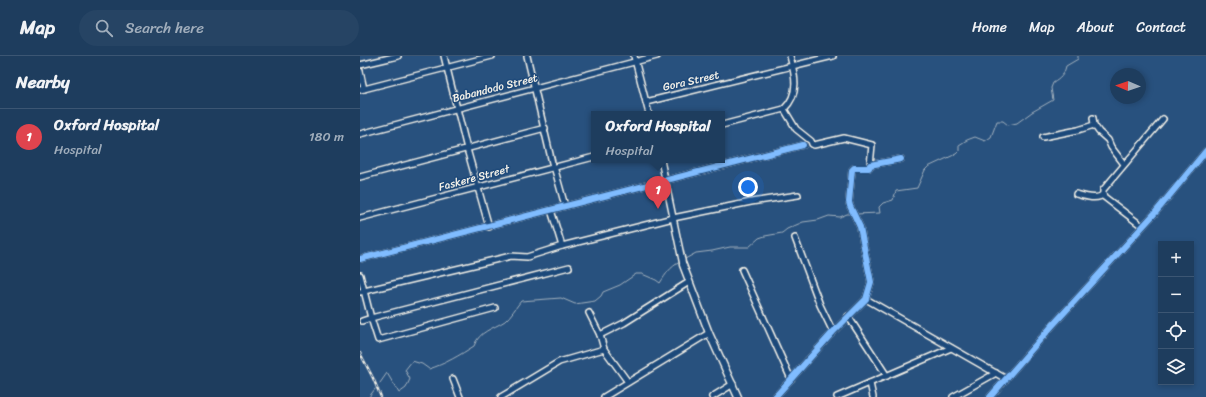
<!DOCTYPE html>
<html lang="en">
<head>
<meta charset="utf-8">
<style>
  :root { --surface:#1e3d5e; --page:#264464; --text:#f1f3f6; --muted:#a1aebc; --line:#3c5673; --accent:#bca0f2 }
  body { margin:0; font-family:Sriracha,sans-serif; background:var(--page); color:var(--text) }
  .controls { position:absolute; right:12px; bottom:12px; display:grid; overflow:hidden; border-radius:0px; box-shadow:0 2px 6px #0003 }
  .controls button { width:36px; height:36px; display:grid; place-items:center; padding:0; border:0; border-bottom:1px solid var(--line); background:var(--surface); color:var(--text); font:20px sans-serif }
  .compass { position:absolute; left:750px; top:12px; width:36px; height:36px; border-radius:50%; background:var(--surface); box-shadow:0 2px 6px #0003; rotate:272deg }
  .you { position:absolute; left:388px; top:131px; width:14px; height:14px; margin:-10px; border:3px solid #fff; border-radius:50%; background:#1a73e8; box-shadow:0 0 0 6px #1a73e833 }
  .badge { display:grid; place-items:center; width:26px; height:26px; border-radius:50%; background:var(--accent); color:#fff; font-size:13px; font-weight:700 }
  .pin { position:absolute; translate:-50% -33px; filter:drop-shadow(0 1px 2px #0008) }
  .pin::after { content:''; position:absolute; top:21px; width:14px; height:12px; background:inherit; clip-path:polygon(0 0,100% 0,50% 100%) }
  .popup { position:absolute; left:231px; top:55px; width:134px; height:52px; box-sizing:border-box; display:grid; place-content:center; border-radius:0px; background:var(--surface); filter:drop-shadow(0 1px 3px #0005); font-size:13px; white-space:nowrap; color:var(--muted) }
  .popup b { font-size:15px; color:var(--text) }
  .popup::after { content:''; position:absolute; left:50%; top:100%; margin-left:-8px; border:8px solid transparent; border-top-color:var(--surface) }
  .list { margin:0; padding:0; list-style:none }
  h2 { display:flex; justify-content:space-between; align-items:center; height:52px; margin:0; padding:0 16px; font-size:17px }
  h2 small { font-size:13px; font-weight:400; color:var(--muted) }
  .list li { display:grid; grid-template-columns:26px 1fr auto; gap:12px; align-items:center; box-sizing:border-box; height:56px; padding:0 16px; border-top:1px solid var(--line) }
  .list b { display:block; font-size:15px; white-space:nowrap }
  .list p { margin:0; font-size:13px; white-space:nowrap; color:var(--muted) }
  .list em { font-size:13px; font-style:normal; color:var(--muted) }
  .icon { flex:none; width:22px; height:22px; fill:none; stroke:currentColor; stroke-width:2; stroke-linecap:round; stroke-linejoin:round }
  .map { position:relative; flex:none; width:846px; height:341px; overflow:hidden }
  header { display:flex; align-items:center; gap:24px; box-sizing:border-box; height:56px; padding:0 20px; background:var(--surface); border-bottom:1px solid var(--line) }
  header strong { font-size:19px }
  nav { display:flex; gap:22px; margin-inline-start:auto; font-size:14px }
  .search { width:280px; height:36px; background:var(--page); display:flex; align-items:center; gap:10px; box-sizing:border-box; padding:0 14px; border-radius:22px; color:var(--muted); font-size:15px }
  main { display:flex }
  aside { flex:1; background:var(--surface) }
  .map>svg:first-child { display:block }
</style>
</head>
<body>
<header>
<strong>Map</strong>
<div class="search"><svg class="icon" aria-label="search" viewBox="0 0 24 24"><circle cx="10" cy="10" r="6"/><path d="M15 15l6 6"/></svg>Search here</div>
<nav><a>Home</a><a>Map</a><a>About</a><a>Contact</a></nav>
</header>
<main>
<aside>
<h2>Nearby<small></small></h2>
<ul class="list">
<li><span class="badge" style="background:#e0444e">1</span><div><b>Oxford Hospital</b><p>Hospital</p></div><em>180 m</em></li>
</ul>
</aside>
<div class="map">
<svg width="846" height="341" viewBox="0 0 846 341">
  <rect width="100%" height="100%" fill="#28517e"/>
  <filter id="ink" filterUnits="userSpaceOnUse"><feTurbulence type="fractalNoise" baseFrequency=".025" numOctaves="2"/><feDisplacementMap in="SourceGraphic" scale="8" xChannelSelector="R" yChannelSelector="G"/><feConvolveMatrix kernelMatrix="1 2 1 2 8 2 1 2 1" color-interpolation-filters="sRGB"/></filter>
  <g filter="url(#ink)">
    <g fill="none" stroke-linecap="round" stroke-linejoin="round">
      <g stroke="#a4b2be" stroke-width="1">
        <path d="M496,158L520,157L519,151L523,147L533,144L536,135L557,132L565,114L568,111L596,98L599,95V89L607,84L615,81L625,85L631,81L637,65H643L648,69L657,67L672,56L693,44L691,32L693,27C700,23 704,19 706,10L718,3V0"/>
        <polyline points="325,203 336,197 352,195 370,191 389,191 399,182 405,180 422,177 427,173 443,166 458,164 469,160 480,161 487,158 491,158"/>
        <path d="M20,327L27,317L39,337L46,332L50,323L45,314L52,305L62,308L69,313C85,308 100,299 114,290C119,275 133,273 145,265C151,260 156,251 161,245L201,242L215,248L235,245L241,240L243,236L260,229L276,218H282L296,224L300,227C306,218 310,211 320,206"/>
        <polyline points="9,341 15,333"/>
      </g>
      <defs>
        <g id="minor">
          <polyline points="84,0 107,93 129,171"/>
          <polyline points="167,0 193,111 195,114 205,150"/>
          <polyline points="274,0 289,58"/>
          <polyline points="0,9 38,0"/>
          <polyline points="0,15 4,33"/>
          <polyline points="0,34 132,0"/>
          <polyline points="286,46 473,0"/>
          <polyline points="424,53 436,73 451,85 452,88 454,89 484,82 512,89 510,109"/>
          <polyline points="733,62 734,69 739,76 748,84 751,91 764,108"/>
          <path d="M362,69L424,53C440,38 435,19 430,0"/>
          <polyline points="0,78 297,0"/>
          <polyline points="683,81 718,74 734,69"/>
          <polyline points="301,104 323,209"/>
          <polyline points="0,121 185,72"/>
          <path d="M716,138C723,140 738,145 743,138"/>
          <polyline points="191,154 202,190"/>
          <polyline points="0,162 234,101"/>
          <polyline points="782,170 743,140 743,134 803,63"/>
          <polyline points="435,182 460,249 473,276"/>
          <polyline points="0,203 443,89"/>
          <polyline points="382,214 431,323"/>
          <polyline points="0,219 11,262 18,284 135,252"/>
          <polyline points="0,236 151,200 167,201 202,190 313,162 391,146 438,139"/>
          <polyline points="506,243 646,323"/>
          <polyline points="229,257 240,279 244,293 268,326"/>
          <polyline points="488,260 527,320"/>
          <polyline points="2,265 11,262 209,211"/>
          <polyline points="240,279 264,267 329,226"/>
          <polyline points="93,323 100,341"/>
          <polyline points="510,327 513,341"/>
          <polyline points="141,341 199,306 244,293"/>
          <polyline points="244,341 349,277"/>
          <polyline points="352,341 373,328"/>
          <polyline points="415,341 473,276 506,243 511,226 500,171 490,150 489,146 492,114 494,112 509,112 510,109 541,103"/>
          <polyline points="477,341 591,292"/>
          <polyline points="593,341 636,317"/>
          <polyline points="630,341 692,270 795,157 846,95"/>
        </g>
        <polyline id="major" points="323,209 349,277 378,341"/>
      </defs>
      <use href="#minor" stroke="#f4f1e8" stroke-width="8"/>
      <use href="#major" stroke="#f4f1e8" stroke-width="9"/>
      <use href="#minor" stroke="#1f4a7a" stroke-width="5"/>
      <use href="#major" stroke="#1f4a7a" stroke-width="6"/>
      <defs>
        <polyline id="rail" points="0,297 13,322 21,341"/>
      </defs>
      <use href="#rail" stroke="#f4f1e8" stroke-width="2.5"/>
      <use href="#rail" stroke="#1f4a7a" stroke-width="1" stroke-dasharray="3" stroke-linecap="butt"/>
      <defs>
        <g id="cycleway">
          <polyline points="0,203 443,89"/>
          <polyline points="415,341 473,276 506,243 511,226 500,171 490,150 489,146 492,114 494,112 509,112 510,109 541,103"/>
          <polyline points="630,341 692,270 795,157 846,95"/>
        </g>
      </defs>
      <use href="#cycleway" stroke="#1f4a7a" stroke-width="8"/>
      <use href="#cycleway" stroke="#80bcff" stroke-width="6"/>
    </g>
  </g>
  <g text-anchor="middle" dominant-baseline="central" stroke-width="3" stroke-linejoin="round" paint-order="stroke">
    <g font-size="11" fill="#f4f1e8" stroke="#1f4a7a">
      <text transform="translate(331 25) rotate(-13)">Gora Street</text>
      <text transform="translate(135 32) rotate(-14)">Babandodo Street</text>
      <text transform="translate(114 122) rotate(-15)">Faskere Street</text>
    </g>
  </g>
</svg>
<div class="controls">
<button>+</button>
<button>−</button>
<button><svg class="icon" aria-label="locate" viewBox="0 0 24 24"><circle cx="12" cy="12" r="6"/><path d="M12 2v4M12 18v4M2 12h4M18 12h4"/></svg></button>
<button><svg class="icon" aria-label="layers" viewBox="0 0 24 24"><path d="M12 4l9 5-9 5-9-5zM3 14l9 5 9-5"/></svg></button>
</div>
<svg class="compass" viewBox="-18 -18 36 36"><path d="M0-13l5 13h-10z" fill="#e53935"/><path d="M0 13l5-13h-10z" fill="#a1aebc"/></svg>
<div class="you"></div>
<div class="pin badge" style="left:298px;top:153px;background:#e0444e">1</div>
<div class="popup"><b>Oxford Hospital</b>Hospital</div>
</div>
</main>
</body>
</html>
